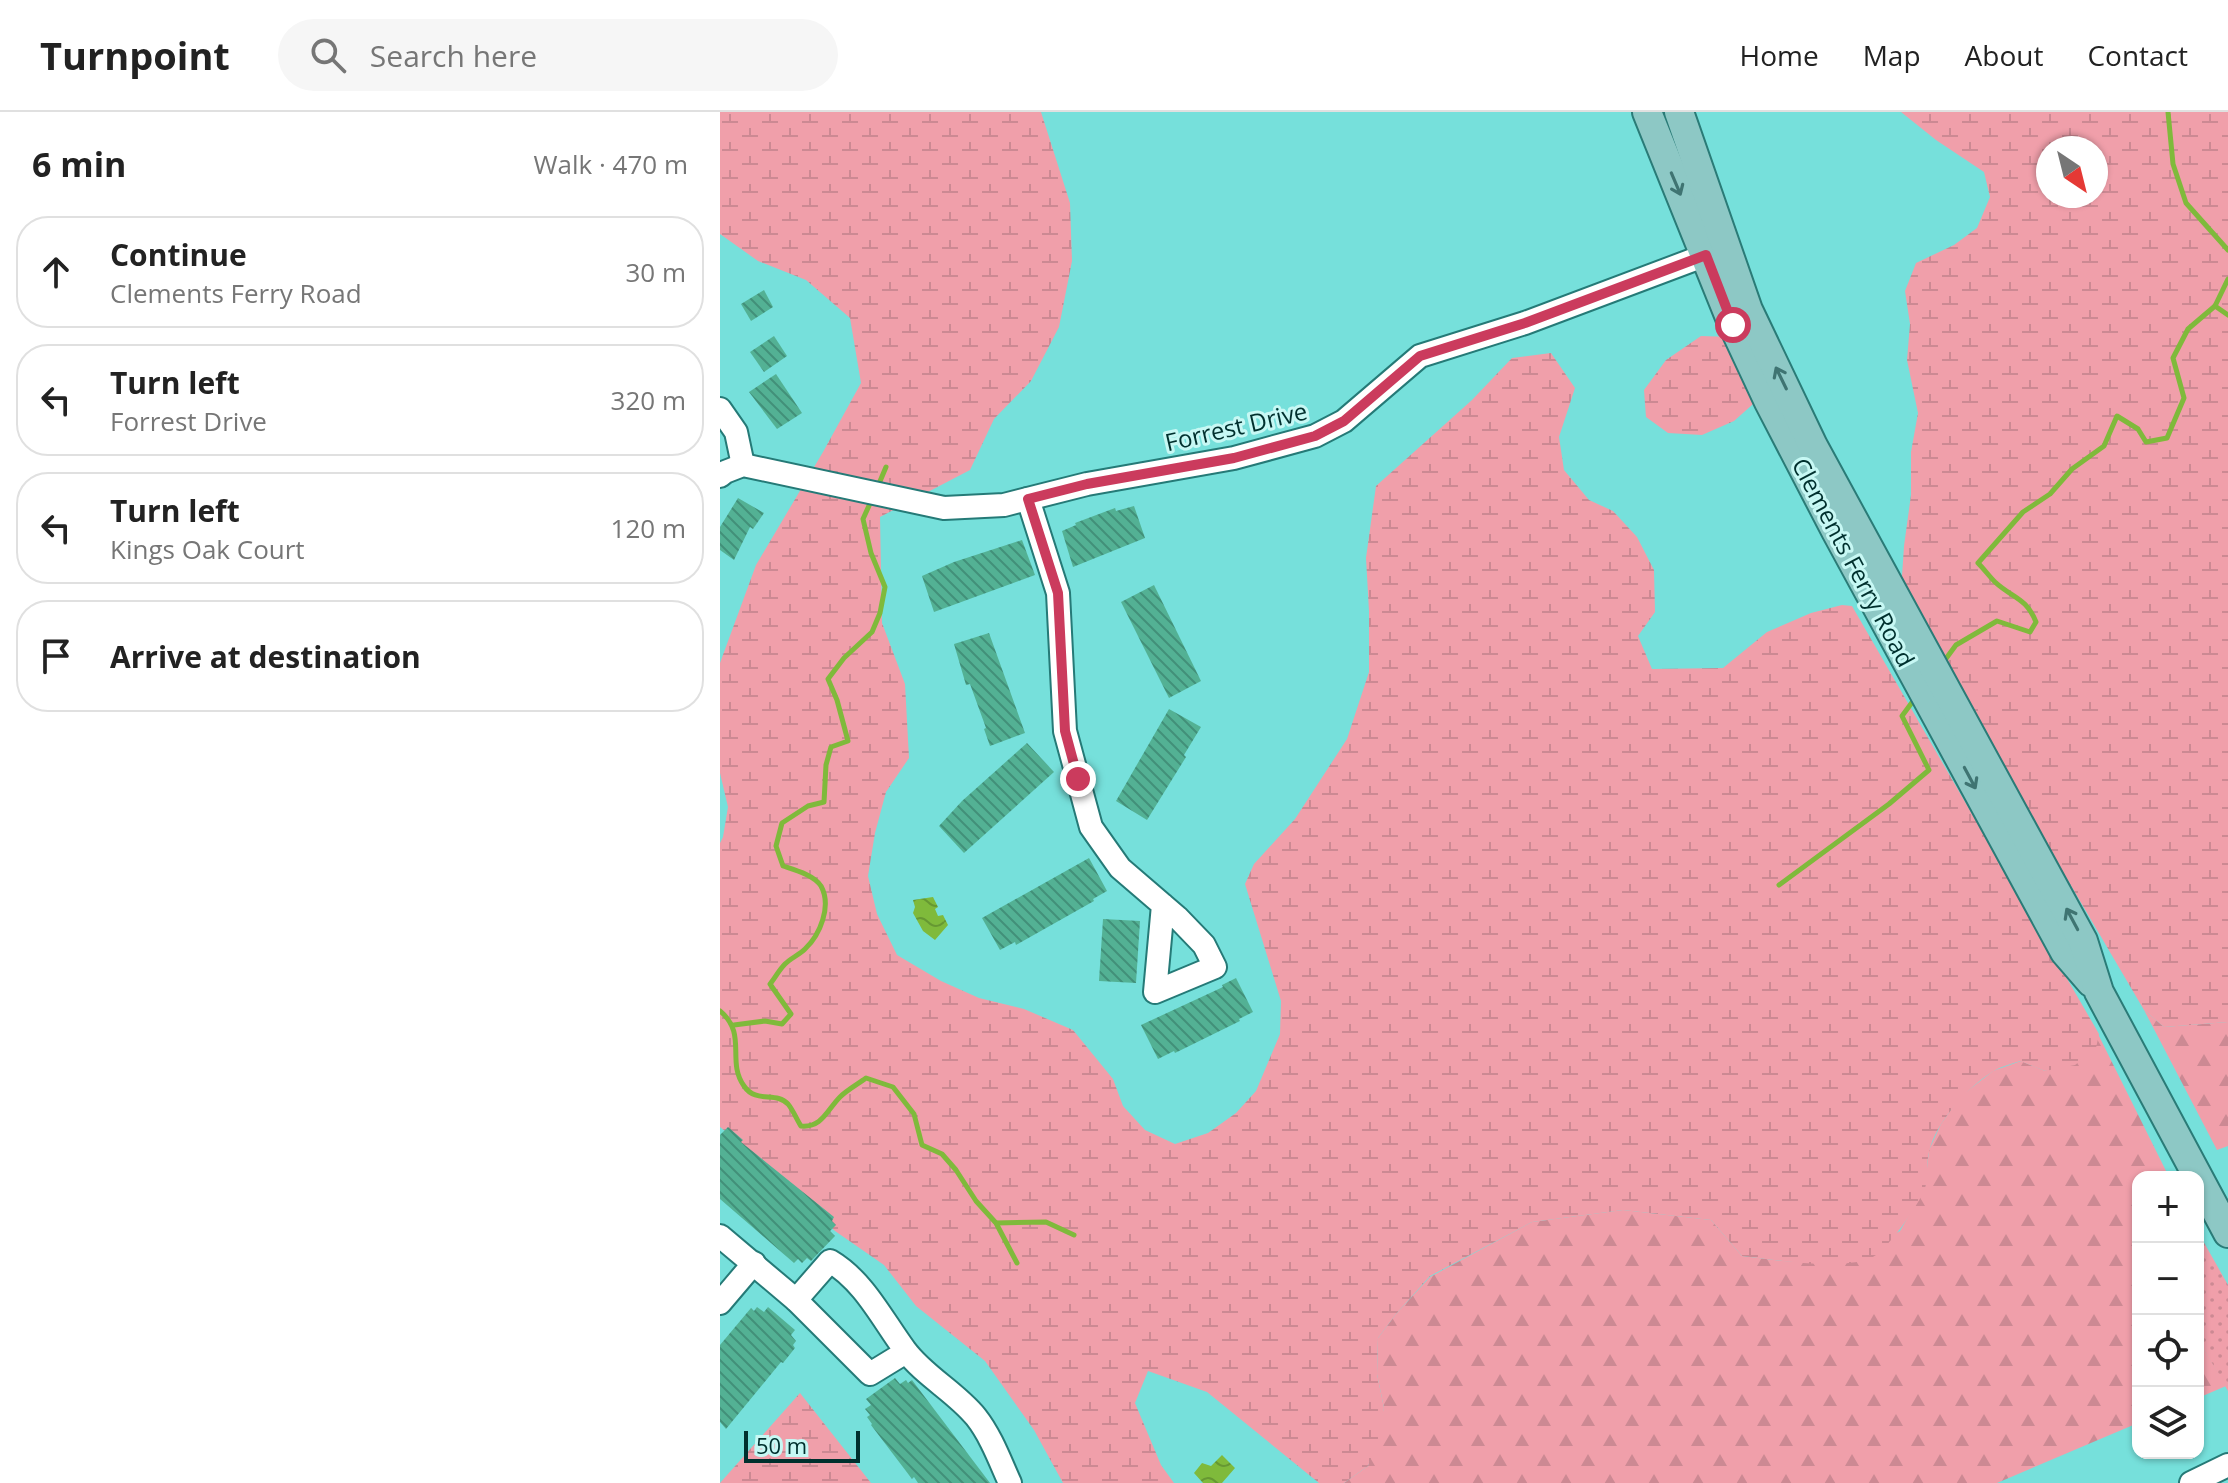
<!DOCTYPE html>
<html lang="en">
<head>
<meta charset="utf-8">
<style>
  :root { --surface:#fff; --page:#f6f6f6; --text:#222; --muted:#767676; --line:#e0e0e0 }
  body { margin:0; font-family:"Open Sans",sans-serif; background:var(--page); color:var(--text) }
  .controls { position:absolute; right:24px; bottom:24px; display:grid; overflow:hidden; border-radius:16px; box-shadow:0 2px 6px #0004 }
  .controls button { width:72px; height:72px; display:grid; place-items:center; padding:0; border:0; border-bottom:2px solid var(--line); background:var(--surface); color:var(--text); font:40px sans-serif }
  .compass { position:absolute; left:1316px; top:24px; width:72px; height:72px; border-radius:50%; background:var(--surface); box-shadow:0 2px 6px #0004; rotate:145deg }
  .scale { position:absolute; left:24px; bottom:20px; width:116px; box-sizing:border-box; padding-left:8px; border:4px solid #00302e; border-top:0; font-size:22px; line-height:28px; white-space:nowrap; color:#00302e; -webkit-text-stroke:6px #c7f8f4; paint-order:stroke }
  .stop { position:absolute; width:24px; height:24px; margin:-18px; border:6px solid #cb3b5d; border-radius:50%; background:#fff }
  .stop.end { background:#cb3b5d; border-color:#fff; box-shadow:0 2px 8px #0008 }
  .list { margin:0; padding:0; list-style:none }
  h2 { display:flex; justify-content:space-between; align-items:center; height:104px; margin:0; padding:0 32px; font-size:34px }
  h2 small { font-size:26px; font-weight:400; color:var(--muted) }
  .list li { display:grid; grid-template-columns:52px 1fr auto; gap:24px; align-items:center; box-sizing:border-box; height:112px; margin:0 16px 16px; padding:0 16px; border:2px solid var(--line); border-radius:32px }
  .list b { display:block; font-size:30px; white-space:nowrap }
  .list p { margin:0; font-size:26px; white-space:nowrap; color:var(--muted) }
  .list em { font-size:26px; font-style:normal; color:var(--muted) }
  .icon { flex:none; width:44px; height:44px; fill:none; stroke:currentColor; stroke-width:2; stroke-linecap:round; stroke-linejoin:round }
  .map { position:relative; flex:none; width:1508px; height:1371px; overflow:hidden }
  header { display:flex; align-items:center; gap:48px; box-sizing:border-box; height:112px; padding:0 40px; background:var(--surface); border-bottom:2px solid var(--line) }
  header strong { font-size:38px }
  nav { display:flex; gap:44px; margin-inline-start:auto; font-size:28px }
  .search { width:560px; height:72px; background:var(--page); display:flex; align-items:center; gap:20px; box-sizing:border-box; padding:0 28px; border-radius:44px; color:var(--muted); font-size:30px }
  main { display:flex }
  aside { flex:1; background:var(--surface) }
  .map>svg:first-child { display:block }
</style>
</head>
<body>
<header>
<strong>Turnpoint</strong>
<div class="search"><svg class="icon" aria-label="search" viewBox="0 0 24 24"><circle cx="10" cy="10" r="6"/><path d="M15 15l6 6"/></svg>Search here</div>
<nav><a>Home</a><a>Map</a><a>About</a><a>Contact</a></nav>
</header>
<main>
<aside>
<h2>6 min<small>Walk · 470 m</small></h2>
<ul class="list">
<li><svg class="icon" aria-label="ahead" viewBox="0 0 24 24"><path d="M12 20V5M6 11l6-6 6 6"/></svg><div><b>Continue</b><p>Clements Ferry Road</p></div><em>30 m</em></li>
<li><svg class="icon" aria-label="left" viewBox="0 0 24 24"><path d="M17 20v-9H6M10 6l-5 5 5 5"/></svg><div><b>Turn left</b><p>Forrest Drive</p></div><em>320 m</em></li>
<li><svg class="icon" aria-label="left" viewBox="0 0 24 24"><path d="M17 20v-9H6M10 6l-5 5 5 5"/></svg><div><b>Turn left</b><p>Kings Oak Court</p></div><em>120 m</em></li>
<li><svg class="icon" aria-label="arrive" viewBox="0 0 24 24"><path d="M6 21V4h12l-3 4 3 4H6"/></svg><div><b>Arrive at destination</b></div></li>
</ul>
</aside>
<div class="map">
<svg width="1508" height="1371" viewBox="0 0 1508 1371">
  <defs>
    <pattern id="grass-dots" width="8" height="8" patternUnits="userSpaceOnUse" patternTransform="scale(2)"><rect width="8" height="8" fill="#f09faa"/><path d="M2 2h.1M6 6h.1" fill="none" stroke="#cc8993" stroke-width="1.8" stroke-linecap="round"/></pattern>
    <pattern id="forest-firs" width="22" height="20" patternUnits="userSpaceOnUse" patternTransform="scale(2)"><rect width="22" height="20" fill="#f09faa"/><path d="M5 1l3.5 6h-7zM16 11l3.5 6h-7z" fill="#cc8993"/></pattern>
    <pattern id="wetland-marsh" width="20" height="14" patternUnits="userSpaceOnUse" patternTransform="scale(2)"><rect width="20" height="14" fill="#f09faa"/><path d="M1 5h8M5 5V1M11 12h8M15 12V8" fill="none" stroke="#cc8993"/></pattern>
    <pattern id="water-waves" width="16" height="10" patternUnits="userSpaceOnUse" patternTransform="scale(2)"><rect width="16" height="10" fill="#7fba3b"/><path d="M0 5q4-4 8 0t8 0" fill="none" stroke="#669832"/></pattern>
    <pattern id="building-back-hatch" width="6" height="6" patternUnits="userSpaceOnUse" patternTransform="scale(2)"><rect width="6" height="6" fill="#53b194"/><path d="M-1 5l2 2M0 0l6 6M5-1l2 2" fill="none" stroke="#429079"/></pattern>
  </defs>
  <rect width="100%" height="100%" fill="#76e0db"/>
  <polygon fill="url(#grass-dots)" points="1478,1120 1508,1173 1508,1279 1478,1228"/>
  <g fill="url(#forest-firs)">
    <polygon points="1424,898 1444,915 1508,910 1508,1034 1497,1038"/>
    <polygon points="1378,922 1449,1065 1418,1065 1418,1311 1277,1371 624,1371 648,1354 664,1296 657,1262 658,1226 676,1202 710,1165 812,1110 903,1098 991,1108 1022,1144 1063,1149 1121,1151 1180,1119 1205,1075 1209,1038 1221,1012 1240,985 1273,959 1301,949 1325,959 1375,936"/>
    <polygon points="1478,1228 1506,1274 1478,1286"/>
  </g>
  <g fill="url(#wetland-marsh)" fill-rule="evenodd">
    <path d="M0,0H321L350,91L352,149L339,215L311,269L274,307L250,358L160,405L162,511L185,572L189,646L166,680L155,721L148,764L157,802L177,843L221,869L259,886L304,897L353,918L393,967L403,994L425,1018L455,1032L488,1021L516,1001L536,979L560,922L561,889L525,772L534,752L575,707L627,627L649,560V499L646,446L656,374L752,288L792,246L831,241L855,276L839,325L844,358L869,388L893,399L917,425L934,458L935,500L918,524L932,557L1003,556L1047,520L1091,501L1122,493L1132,494L1379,922L1376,936L1355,953L1325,959L1300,949C1291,952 1280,955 1272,960C1247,976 1216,1010 1209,1040C1206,1051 1209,1065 1205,1076C1199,1093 1165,1142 1149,1147C1115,1158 1057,1148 1022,1144L991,1108L903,1098L812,1110L710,1164L676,1202L658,1226L657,1262L664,1296L659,1325L648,1354L624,1371H599L487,1280L428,1259L415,1291L441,1353L454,1371H343L314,1318L265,1249L196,1194L164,1153L115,1119L26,1035L0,1015V731L3,725L8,695L0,661V551L36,453L103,340L141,271L130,206L86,168L38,149L0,122Z"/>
    <path d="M1181,0H1508V910L1444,915L1424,898L1188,496L1181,479L1184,434L1191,383V340L1198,301L1187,248L1190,212L1185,179L1196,151L1234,133L1257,116L1270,85L1264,60L1216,28ZM1328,36H1376V84H1328Z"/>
    <polygon points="981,224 1011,225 1041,285 1014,309 982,323 948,321 926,305 924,278 946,248"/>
    <polygon points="80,1281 151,1371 0,1371"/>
  </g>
  <g fill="url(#water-waves)">
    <polygon points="213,785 218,795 215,797 218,804 223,803 228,813 215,828 203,819 193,801 195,795 193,788"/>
    <polygon points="502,1343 515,1356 502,1371 483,1371 474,1361 482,1351 491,1354"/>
  </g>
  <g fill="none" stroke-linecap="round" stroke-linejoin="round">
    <g stroke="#7fba3b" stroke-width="5">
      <polyline points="1448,0 1453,52 1466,91 1508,138"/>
      <polyline points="1495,194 1508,203"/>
      <polyline points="158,374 166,355"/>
      <path d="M1222,552L1236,533L1277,509L1310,520L1316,510C1306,485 1292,486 1275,470C1269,464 1264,457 1258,451L1303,400L1330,382L1352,357L1384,334L1397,304L1418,317L1426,330L1447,326L1464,286L1453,246L1468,217L1495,194L1508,167"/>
      <polyline points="1059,773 1169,692 1209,658 1182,604 1196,585"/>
      <path d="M0,899C28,922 6,949 24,974C36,992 56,979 68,992C73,998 77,1008 81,1014C102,1016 107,998 120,985C127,978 138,972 146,966L173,975L194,1002L202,1033L222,1042L236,1058L256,1089L276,1111L297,1151"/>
      <path d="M14,913L45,909L62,912L71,902L50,872C55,866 59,858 65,852C71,846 79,843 85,837C100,823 112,794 101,774C94,763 75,758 63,754L56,734L62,711L88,694L104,690L106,653L111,635L128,629L117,588L108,567L124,546L152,520L160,501L165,475L151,441L143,407L152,387"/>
      <polyline points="276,1111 326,1110 354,1123"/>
    </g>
  </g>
  <g fill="url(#building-back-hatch)">
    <polygon points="44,178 53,195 31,209 21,192"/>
    <polygon points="54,224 67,244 44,260 30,240"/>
    <polygon points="56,262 82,301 57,317 29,280"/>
    <polygon points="18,386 44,401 33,417 30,415 14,448 0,438 0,415"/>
    <polygon points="414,394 425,426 353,455 342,419 356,413 355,411 395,396 396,399"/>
    <polygon points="302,428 315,463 214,500 202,464 234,450"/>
    <polygon points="434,473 481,569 449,586 401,490"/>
    <polygon points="269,521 305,621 270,634 264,617 266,616 250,572 246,573 234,532"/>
    <polygon points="449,597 481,615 464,643 466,645 427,708 396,689"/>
    <polygon points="307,631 334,660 244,741 219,714 242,689"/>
    <polygon points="369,746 387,779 373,787 374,789 296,833 295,830 280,838 262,806"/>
    <polygon points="383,807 420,809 416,871 379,869"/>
    <polygon points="516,866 533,900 519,907 520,909 455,941 454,939 438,947 421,913 503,875 502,873"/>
    <polygon points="8,1015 23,1028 21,1030 114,1105 112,1109 116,1113 110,1119 115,1124 91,1149 87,1146 82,1151 78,1147 74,1151 0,1087 0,1023"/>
    <polygon points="37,1195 44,1200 48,1195 75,1218 71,1223 76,1229 73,1233 75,1236 63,1251 61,1250 6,1317 0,1310 0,1233 31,1196 34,1199"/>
    <polygon points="175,1266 180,1272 186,1268 188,1271 192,1268 270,1371 198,1371 194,1365 192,1367 151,1313 152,1312 147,1305 150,1303 145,1297 151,1293 146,1287"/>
  </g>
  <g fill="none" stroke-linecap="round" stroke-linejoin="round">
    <defs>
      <g id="minor">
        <polyline points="0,297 16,320 23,353"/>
        <polyline points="0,364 5,360 23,353 224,396 284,393 367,372 514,346 595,324 624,309 700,244 805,211 986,143"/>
        <polyline points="308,387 338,481 345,619 371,715 400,756 457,805 484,833 495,855 435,880 443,793"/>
        <polyline points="0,1124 76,1188"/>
        <polyline points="0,1191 34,1151"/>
        <path d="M186,1240L150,1262L76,1188L110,1149C144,1169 162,1207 185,1238C204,1264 236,1280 256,1305C271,1324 280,1349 290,1371"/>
        <polyline points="1471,1371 1508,1353"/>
      </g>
      <g id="major">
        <polyline points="927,0 1013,213 1049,290 1116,419 1345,840 1371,870"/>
        <polyline points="959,0 1028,198 1093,334 1363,829 1379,880 1508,1121"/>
      </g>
    </defs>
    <use href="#minor" stroke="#257a77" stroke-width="26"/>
    <use href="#major" stroke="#2a7b77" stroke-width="32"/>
    <use href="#minor" stroke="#fff" stroke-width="22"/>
    <use href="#major" stroke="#8dc8c5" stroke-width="28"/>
  </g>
  <defs><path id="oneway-shaft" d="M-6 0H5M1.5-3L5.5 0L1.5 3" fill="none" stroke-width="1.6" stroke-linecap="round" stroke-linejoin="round" transform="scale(2)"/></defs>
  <g stroke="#3f7472">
    <use href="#oneway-shaft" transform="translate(956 72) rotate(67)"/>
    <use href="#oneway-shaft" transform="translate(1061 266) rotate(-116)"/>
    <use href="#oneway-shaft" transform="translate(1250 666) rotate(62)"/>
    <use href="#oneway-shaft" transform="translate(1352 807) rotate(-118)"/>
  </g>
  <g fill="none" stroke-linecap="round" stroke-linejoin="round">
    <polyline stroke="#cb3b5d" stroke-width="10" points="358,667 345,619 338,481 308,387 367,372 514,346 595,324 624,309 700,244 805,211 986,143 1013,213"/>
  </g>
  <g text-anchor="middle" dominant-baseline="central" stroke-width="6" stroke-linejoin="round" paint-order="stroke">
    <g font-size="24" fill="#00302e" stroke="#c7f8f4">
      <text transform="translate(516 314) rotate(-13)">Forrest Drive</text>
      <text transform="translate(1134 450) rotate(62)">Clements Ferry Road</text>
    </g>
  </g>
</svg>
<div class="controls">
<button>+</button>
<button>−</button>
<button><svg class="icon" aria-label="locate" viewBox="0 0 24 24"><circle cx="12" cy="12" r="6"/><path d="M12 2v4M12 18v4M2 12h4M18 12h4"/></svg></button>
<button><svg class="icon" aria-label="layers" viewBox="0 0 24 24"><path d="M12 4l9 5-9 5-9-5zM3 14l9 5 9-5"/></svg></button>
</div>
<svg class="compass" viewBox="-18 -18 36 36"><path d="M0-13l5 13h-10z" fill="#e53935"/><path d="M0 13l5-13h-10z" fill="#767676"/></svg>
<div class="scale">50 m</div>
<div class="stop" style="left:1013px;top:213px"></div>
<div class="stop end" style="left:358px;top:667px"></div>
</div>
</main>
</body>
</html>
